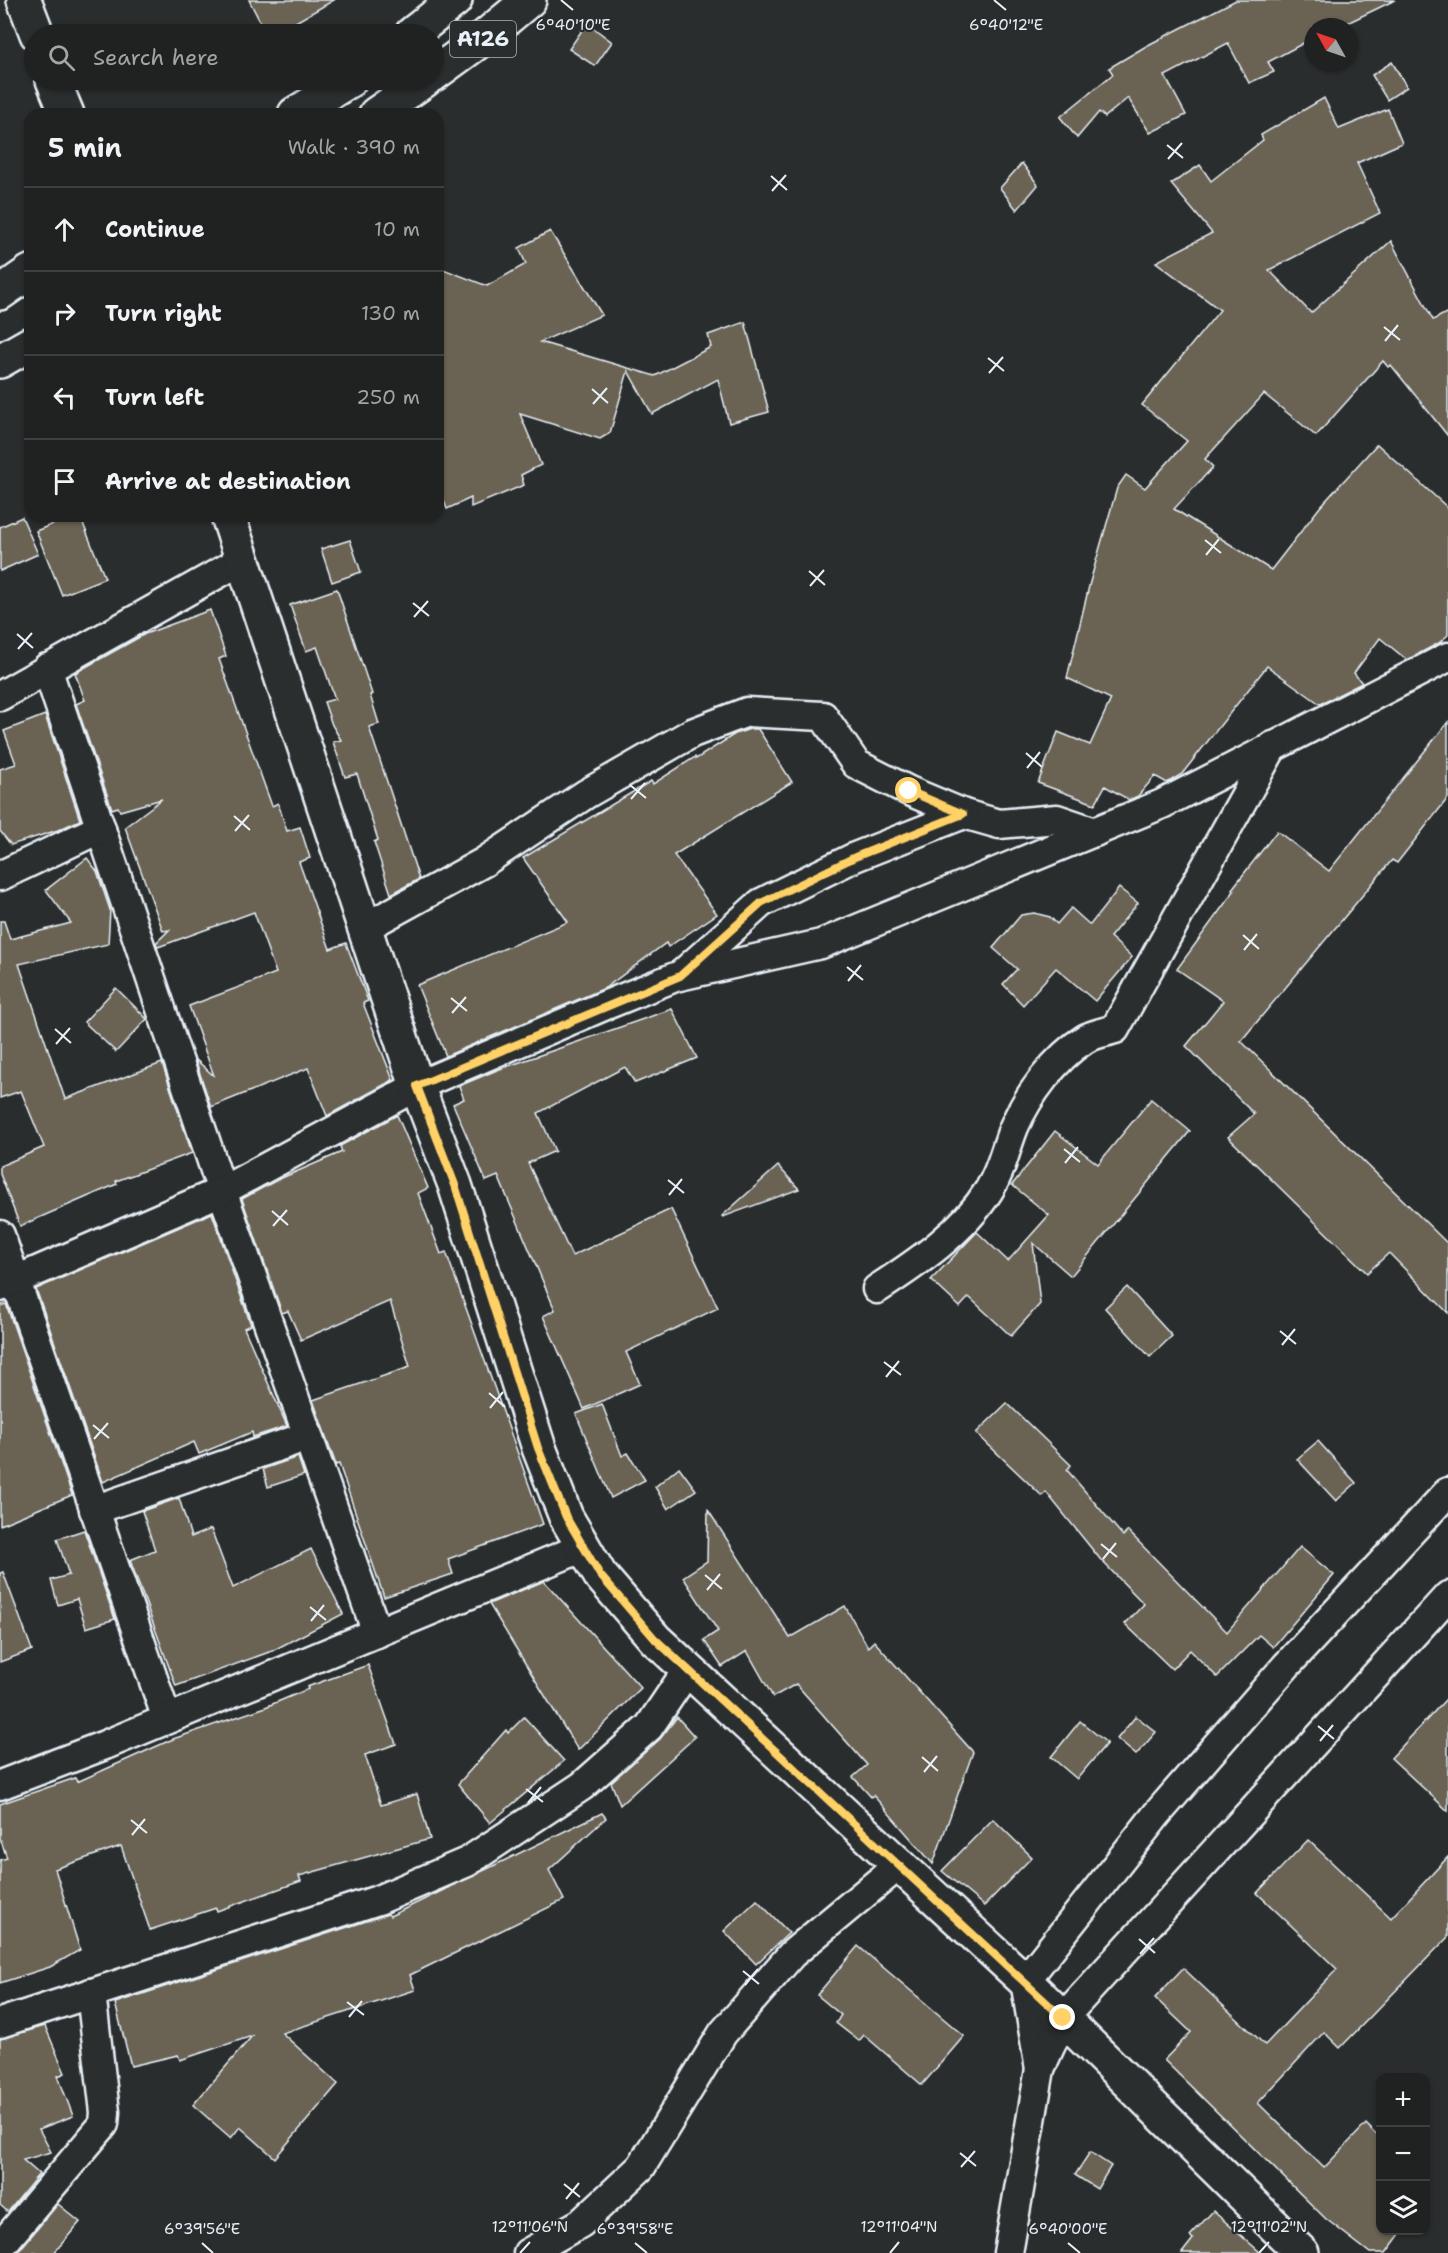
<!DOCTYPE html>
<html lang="en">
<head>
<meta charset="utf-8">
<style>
  :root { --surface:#202222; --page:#2d2f2f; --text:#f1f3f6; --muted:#a2a4a5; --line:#3d3f40 }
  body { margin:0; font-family:"Shantell Sans",sans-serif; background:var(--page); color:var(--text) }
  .controls { position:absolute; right:18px; bottom:18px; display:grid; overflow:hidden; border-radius:12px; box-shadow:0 2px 4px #0004 }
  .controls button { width:54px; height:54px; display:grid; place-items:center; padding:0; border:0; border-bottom:2px solid var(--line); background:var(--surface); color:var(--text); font:30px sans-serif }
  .compass { position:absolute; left:1304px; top:18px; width:54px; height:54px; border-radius:50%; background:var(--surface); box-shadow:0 2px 4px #0004; rotate:310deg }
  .stop { position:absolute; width:18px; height:18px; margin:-14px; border:4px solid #ffd166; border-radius:50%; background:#fff }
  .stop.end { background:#ffd166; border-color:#fff; box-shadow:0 2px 6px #0008 }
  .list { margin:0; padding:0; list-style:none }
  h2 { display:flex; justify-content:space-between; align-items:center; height:78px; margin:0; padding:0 24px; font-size:26px }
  h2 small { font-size:20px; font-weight:400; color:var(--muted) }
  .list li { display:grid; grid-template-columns:39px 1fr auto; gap:18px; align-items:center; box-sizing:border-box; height:84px; padding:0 24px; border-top:2px solid var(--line) }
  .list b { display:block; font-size:22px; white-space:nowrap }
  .list em { font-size:20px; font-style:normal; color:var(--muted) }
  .icon { flex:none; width:33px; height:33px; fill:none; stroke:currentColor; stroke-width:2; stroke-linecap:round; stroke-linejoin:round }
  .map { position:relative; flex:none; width:1448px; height:2253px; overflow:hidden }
  .search { position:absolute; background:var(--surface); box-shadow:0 2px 4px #0004; left:24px; top:24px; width:420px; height:66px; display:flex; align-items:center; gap:15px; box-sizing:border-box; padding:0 21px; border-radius:33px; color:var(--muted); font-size:22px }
  .panel { position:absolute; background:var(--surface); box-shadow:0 2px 4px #0004; left:24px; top:108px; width:420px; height:414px; border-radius:18px }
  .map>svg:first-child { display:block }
</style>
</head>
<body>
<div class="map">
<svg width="1448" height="2253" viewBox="0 0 1448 2253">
  <rect width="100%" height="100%" fill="#2a2d2e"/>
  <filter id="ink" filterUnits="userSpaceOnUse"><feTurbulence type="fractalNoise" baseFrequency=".0167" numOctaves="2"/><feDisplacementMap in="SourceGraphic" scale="12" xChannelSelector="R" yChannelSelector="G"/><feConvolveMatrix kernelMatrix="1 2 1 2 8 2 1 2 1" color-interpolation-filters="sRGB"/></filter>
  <g filter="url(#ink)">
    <g fill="#6b6353" stroke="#e8f1f8" stroke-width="1.5">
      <polygon points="249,0 334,0 282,30 278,23 264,29"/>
      <polygon points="1236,0 1395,0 1339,27 1313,27 1313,38 1268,62 1274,72 1249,83 1228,43 1165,76 1186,115 1150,133 1128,98 1105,117 1099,112 1077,138 1060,117 1113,74 1109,68 1148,45"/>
      <polygon points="587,23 612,42 595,66 569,49"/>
      <polygon points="1392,62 1407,87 1387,100 1372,75"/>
      <polygon points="1324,98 1339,129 1388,109 1402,143 1357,163 1380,213 1269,270 1311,313 1391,241 1433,320 1448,312 1448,436 1391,365 1388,367 1383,361 1316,436 1264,394 1205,459 1213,467 1174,509 1271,570 1320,507 1377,444 1448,508 1448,635 1439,643 1407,660 1380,638 1354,673 1362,683 1320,704 1267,666 1182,774 1167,783 1155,776 1138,796 1129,800 1105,786 1095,804 1038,783 1058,732 1090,745 1111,699 1067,678 1090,582 1117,488 1126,475 1145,488 1187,441 1142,405 1220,310 1156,262 1212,233 1171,184 1200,165 1211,181 1263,140 1261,135"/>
      <polygon points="1022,163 1038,185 1017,210 1000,188"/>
      <polygon points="550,231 602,315 540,342 655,376 711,347 708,335 745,322 769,412 729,423 718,379 652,414 628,371 610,433 600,439 520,414 541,465 521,475 524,485 471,507 471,498 447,509 438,485 438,267 487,286 526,264 519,248"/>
      <polygon points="73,516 80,516 105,578 62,595 36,531"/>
      <polygon points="22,517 38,554 0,571 0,527"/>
      <polygon points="350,540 361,572 332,582 321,549"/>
      <polygon points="337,589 372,694 370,695 379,724 369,727 419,879 391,894 374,842 378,840 357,774 345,777 333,742 341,740 332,725 324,702 335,699 317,647 306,651 290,605"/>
      <polygon points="210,610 226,656 219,659 272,806 278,803 287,831 300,827 310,858 299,862 330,949 346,943 368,1001 363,1003 393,1080 327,1116 308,1068 211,1107 195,1059 214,1076 189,1006 276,973 254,912 158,947 156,943 169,930 163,931 125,827 162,799 120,811 118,807 112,809 76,704 85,700 75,673 145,634"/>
      <polygon points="45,715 80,820 58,830 11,845 0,831 0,769 16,764 4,731"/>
      <polygon points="1448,722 1448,798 1397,863 1392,860 1241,1041 1448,1244 1448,1313 1389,1253 1367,1273 1228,1137 1254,1114 1186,1046 1223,1001 1177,969 1234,891 1232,889 1277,831 1329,871"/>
      <polygon points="750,729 758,729 792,782 674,855 717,914 668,947 666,943 605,988 446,1056 417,985 568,922 523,858 651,781 653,784 695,757 696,759 735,734"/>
      <polygon points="87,858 97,871 110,910 108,944 19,964 65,1099 162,1063 192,1153 116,1181 117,1184 20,1226 0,1174 0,1166 44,1147 21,1091 0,1098 0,921 4,921 10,939 71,923 46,890"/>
      <polygon points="1119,888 1138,903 1110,937 1132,957 1095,1001 1056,968 1023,1005 1003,984 1017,969 993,948 1021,915 1034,913 1050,917 1057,924 1071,908 1090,925"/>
      <polygon points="116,988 147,1019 116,1052 84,1022"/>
      <polygon points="672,1009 697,1058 635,1083 625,1067 538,1113 555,1151 528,1163 572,1256 671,1209 718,1308 626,1352 640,1384 584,1409 543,1316 555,1310 498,1176 486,1181 453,1104 464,1099 459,1086 497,1070"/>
      <polygon points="1151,1099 1190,1131 1071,1276 1033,1243 1040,1304 1011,1336 969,1297 960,1307 931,1280 977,1232 1008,1261 1049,1215 1012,1185 1055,1131 1098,1164"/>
      <polygon points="397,1115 428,1188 418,1193 441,1254 446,1252 543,1524 448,1559 453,1574 384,1597 339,1464 336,1465 313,1400 410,1367 390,1301 301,1340 288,1311 282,1313 242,1199 277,1180 342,1152 340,1146"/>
      <polygon points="778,1166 799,1189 723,1217 722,1216"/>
      <polygon points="212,1213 251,1325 244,1328 287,1426 253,1437 252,1432 199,1454 194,1442 103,1482 36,1289"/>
      <polygon points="1127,1287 1172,1336 1150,1357 1105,1308"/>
      <polygon points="6,1304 72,1495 0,1525 0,1306"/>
      <polygon points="1007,1403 1071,1465 1067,1470 1123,1536 1128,1531 1227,1632 1300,1547 1334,1575 1273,1647 1259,1635 1217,1677 1190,1650 1172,1669 1125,1624 1144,1604 1100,1559 1046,1492 1042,1496 976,1433"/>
      <polygon points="602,1404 622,1456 628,1453 645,1480 611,1498 576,1414"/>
      <polygon points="1318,1441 1356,1483 1336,1501 1297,1459"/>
      <polygon points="298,1457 304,1475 268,1487 263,1469"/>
      <polygon points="679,1467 696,1490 668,1509 655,1487"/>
      <polygon points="179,1498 191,1537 211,1529 233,1588 311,1549 343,1614 272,1651 176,1686 130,1560 155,1550 142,1511"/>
      <polygon points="708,1510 790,1638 845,1606 868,1647 874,1641 973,1752 933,1864 873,1795 871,1797 853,1777 867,1765 796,1684 773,1697 747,1651 722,1667 704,1640 718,1631 683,1577 707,1561"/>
      <polygon points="84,1530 115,1619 86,1628 77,1599 58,1605 51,1580 69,1575 57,1539"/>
      <polygon points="3,1572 32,1650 0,1662 0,1573"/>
      <polygon points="544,1581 641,1688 578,1750 489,1604"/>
      <polygon points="368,1665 396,1744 365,1755 381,1805 417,1794 430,1839 299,1876 301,1881 217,1911 216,1908 150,1930 121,1846 55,1869 80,1950 50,1967 0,1983 0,1860 7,1858 0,1838 0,1804 75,1778 77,1782 173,1739 263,1708 308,1689 307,1687"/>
      <polygon points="1448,1697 1448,1811 1391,1758"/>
      <polygon points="1136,1716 1156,1732 1136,1755 1117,1739"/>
      <polygon points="524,1717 564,1761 490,1823 458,1784 506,1730 508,1733"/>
      <polygon points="677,1717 695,1737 620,1805 611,1782 660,1739"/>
      <polygon points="1080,1721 1107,1743 1077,1779 1051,1757"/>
      <polygon points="602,1813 606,1818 549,1870 564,1900 410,1975 415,1990 282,2033 338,2084 275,2158 240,2127 231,2138 193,2105 252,2036 180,2060 178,2055 131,2066 115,2003 388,1914 390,1916"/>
      <polygon points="993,1819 1032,1857 984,1906 942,1871"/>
      <polygon points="1308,1840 1391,1918 1448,1857 1448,1937 1340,2048 1324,2032 1258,2103 1324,2168 1366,2124 1380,2138 1380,2230 1403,2230 1386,2253 1370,2253 1326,2219 1164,2060 1191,2032 1155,1998 1183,1968 1265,2045 1337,1969 1257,1893"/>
      <polygon points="757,1900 789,1933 756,1964 724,1931"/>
      <polygon points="858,1946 964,2036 922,2085 864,2035 859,2041 836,2023 841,2015 817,1995"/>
      <polygon points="45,2026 65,2073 58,2076 73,2116 39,2129 51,2152 23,2160 39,2174 8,2212 0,2205 0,2039"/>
      <polygon points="1090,2152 1111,2166 1097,2189 1075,2175"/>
      <polygon points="58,2204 80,2222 54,2253 17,2253"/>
      <polygon points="1213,2211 1261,2253 1182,2253 1193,2239 1190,2236"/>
    </g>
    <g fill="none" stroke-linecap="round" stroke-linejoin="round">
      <defs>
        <g id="minor">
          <polyline points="47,668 222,1191 377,1633"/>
          <polyline points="0,696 242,560"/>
          <polyline points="0,876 101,828"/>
          <polyline points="364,928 484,862 586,794 692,733 747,712 823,716 856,764 909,791 964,814 999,824 1057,819 1095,832"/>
          <polyline points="682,974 761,903 855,857 964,814"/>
          <polyline points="0,1235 167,1719"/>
          <polyline points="0,1287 222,1191 417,1086 606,1005 675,977 821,944 1162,804 1448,657"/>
          <path d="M877,1289C917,1263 963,1232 989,1190C1002,1170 1005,1149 1014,1127C1028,1095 1055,1058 1085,1039C1093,1034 1106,1032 1115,1029L1273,746"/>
          <polyline points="94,1510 308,1436"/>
          <polyline points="0,1785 105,1745 584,1547"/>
          <polyline points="0,2023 378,1900 467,1862 582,1786 649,1727 688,1669"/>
          <polyline points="1040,2069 1025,1981 1157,1814 1286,1666 1448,1492"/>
          <polyline points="0,2247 104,2124 105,2112 91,1993"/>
          <polyline points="528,2253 581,2223 641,2167 723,2033 792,1954 899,1865"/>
          <polyline points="1008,2253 1040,2069 1063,2018 1448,1596"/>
        </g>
        <g id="tertiary">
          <polyline points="24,0 37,34"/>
          <polyline points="53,80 67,114"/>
          <polyline points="228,516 417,1086 455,1185 539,1448 566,1517 600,1575 655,1639 1025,1981 1302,2253"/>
        </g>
        <g id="trunk">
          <polyline points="412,34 455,0"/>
          <polyline points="434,74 482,39 529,0"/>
          <polyline points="295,114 350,80"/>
          <polyline points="376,114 425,80"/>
          <polyline points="0,293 30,272"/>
          <polyline points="0,361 30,344"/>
        </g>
      </defs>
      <use href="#minor" stroke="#e8f1f8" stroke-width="33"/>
      <use href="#tertiary" stroke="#e8f1f8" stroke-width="38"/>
      <use href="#trunk" stroke="#e8f1f8" stroke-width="38"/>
      <use href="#minor" stroke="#2a2d2e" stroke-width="28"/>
      <use href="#tertiary" stroke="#2a2d2e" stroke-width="33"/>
      <use href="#trunk" stroke="#2a2d2e" stroke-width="33"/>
    </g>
  </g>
  <g fill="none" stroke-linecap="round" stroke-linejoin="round" filter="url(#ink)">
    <polyline stroke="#ffd166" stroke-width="8" points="909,791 963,814 855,857 761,903 680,976 417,1086 455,1185 538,1448 566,1517 600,1575 655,1639 1063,2018"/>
  </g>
  <path fill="none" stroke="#e8f1f8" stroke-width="2" d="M561,0L573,10M994,0L1006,10M1167,145L1183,158M1168,159L1182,143M771,176L787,190M772,191L786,175M1384,327L1400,340M1385,341L1398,325M988,358L1004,371M989,373L1003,357M592,389L608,403M593,404L607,388M1205,540L1221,553M1206,555L1219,539M809,571L825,585M810,586L824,570M413,603L429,616M414,617L428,601M17,634L33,648M18,649L32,633M1026,753L1042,767M1027,768L1040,752M630,785L646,798M631,799L645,783M234,816L250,830M235,831L249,815M1243,935L1259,949M1244,950L1257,934M847,967L863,980M848,981L861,965M451,998L467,1011M452,1013L466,997M55,1029L71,1043M56,1044L70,1028M1064,1149L1080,1162M1065,1163L1078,1147M668,1180L684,1193M669,1195L682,1179M272,1211L288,1225M273,1226L287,1210M1280,1331L1296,1344M1282,1345L1295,1329M884,1362L901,1375M886,1377L899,1361M489,1393L505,1407M490,1408L503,1392M93,1425L109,1438M94,1439L108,1423M1101,1544L1117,1557M1103,1559L1116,1543M705,1575L722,1589M707,1590L720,1574M310,1607L326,1620M311,1621L324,1605M1318,1726L1334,1739M1320,1741L1333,1725M922,1757L938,1771M924,1772L937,1756M526,1789L543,1802M528,1803L541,1787M131,1820L147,1833M132,1835L145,1819M1139,1939L1155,1953M1140,1954L1154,1938M743,1971L759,1984M745,1985L758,1969M347,2002L364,2015M349,2017L362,2001M960,2153L976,2166M961,2167L975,2151M564,2184L580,2197M566,2199L579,2183M202,2243L213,2253M635,2243L647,2253M1068,2243L1080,2253M520,2253L530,2242M890,2253L899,2242M1259,2253L1269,2242"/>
  <g text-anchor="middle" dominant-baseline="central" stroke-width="4.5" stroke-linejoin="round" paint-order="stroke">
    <rect fill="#2a2d2e" stroke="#afb6bb" stroke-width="1.5" x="450" y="21" width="66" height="36" rx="4.5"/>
    <g font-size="21" font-weight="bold" fill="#e8f1f8">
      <text x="483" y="39">A126</text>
    </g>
  </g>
  <g font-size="15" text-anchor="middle" fill="#e8f1f8" stroke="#2a2d2e" stroke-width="4.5" stroke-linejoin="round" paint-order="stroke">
    <text x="573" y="30">6°40'10"E</text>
    <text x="1006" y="30">6°40'12"E</text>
    <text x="530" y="2232">12°11'06"N</text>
    <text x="899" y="2232">12°11'04"N</text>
    <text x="1269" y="2232">12°11'02"N</text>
    <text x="202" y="2234">6°39'56"E</text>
    <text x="635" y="2234">6°39'58"E</text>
    <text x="1068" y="2234">6°40'00"E</text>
  </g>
</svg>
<div class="controls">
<button>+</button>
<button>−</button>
<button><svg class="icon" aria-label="layers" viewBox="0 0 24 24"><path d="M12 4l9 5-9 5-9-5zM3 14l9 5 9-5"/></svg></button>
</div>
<svg class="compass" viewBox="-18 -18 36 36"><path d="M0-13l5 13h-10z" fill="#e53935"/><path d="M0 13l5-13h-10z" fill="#a2a4a5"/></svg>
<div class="stop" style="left:909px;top:791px"></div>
<div class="stop end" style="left:1063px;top:2018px"></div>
<div class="search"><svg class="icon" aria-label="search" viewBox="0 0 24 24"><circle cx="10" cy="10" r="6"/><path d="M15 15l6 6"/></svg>Search here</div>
<section class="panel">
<h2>5 min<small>Walk · 390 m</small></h2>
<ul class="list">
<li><svg class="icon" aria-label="ahead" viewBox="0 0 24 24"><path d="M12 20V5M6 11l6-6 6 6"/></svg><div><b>Continue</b></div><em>10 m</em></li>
<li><svg class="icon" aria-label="right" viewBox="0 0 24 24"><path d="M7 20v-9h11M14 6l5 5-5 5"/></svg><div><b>Turn right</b></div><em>130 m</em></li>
<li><svg class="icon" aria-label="left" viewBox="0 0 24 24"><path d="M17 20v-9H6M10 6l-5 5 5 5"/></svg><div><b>Turn left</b></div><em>250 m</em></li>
<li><svg class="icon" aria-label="arrive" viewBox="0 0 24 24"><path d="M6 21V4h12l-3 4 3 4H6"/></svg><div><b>Arrive at destination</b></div></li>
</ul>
</section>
</div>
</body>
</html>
